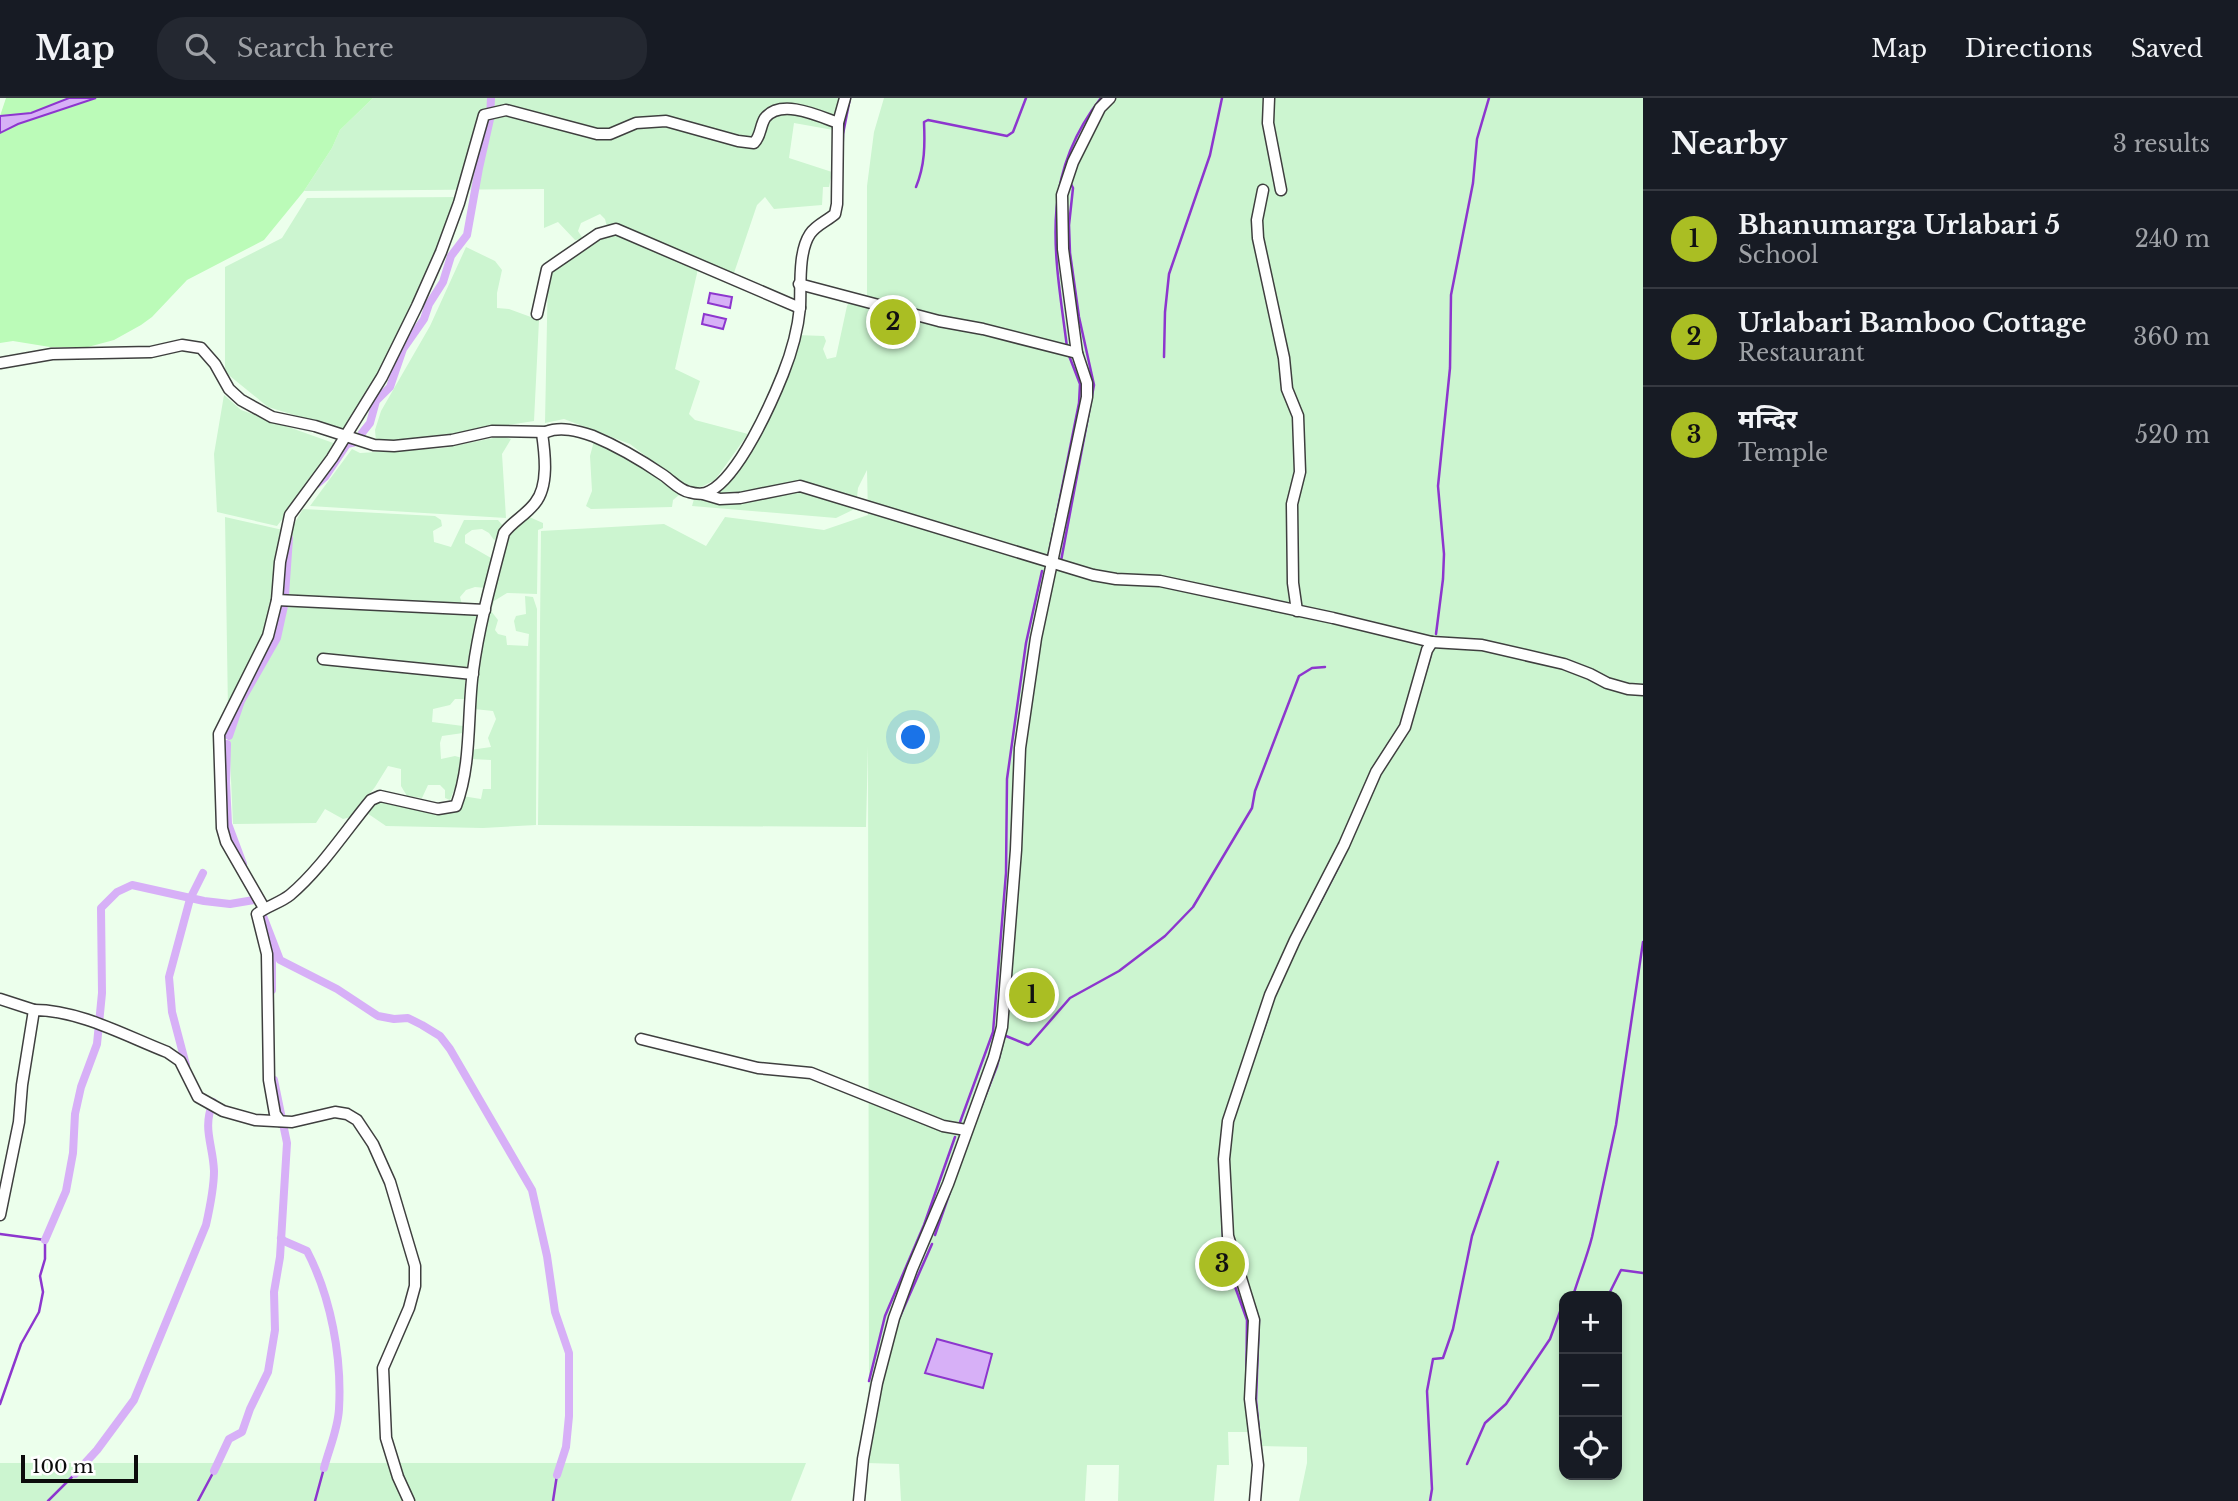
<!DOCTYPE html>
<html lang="en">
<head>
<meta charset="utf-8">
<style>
  :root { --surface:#171b24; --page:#242831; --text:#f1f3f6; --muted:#9ea1a6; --line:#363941; --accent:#aabe23 }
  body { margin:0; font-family:"Libre Baskerville","Noto Sans Devanagari",serif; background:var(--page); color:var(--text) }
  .controls { position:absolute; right:21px; bottom:21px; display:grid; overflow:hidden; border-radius:14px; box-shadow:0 4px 10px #0003 }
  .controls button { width:63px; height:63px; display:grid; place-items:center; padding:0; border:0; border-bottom:2px solid var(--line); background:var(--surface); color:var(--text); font:35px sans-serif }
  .scale { position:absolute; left:21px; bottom:18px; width:117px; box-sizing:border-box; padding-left:7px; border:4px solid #0c0c0c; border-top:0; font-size:19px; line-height:24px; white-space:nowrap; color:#0c0c0c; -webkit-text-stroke:5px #fff; paint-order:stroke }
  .you { position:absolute; left:914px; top:640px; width:24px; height:24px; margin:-18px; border:5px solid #fff; border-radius:50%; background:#1a73e8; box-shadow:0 0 0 10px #1a73e833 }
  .badge { display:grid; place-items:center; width:46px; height:46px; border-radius:50%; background:var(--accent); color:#111; font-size:23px; font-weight:700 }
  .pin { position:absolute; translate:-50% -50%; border:4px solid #fff; box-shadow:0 2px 7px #0006 }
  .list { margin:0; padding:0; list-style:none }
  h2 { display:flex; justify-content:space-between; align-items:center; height:91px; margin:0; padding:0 28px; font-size:30px }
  h2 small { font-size:23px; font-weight:400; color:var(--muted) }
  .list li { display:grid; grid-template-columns:46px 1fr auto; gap:21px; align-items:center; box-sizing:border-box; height:98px; padding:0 28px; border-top:2px solid var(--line) }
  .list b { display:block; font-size:26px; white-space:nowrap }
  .list p { margin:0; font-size:23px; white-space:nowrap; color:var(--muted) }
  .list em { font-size:23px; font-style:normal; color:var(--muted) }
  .icon { flex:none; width:38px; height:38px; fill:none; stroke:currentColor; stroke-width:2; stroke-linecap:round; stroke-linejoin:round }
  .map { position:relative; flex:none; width:1643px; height:1403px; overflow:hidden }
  header { display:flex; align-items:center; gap:42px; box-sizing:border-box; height:98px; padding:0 35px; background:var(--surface); border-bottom:2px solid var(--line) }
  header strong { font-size:33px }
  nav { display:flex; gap:38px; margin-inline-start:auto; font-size:24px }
  .search { width:490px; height:63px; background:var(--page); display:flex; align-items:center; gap:18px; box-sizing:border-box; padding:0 24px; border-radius:28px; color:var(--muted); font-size:26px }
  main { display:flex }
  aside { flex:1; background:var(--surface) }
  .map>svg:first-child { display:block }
</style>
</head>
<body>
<header>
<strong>Map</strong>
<div class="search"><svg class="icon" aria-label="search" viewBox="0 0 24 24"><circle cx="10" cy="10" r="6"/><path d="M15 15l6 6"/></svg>Search here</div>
<nav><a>Map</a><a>Directions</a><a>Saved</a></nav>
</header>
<main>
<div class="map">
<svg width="1643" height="1403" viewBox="0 0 1643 1403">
  <rect width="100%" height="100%" fill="#ecffec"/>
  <g fill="#ccf5d0" fill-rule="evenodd">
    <polygon points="373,0 845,0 839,33 794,25 789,60 832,74 829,89 823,89 822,107 774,111 765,99 757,107 734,175 702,162 698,171 675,271 700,283 689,316 695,322 748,336 715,382 699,390 685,388 630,346 564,321 545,325 548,172 583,154 607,129 605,121 600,116 581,125 578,133 583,141 575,142 558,124 544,130 544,91 304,93 332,50 340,32"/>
    <path d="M884,0H1643V1403H1299L1307,1365V1349L1255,1348L1253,1334H1228L1229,1367H1217L1214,1403H1118L1119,1367H1087L1085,1403H901L899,1366L867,1365L869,1283L868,648L866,729L538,727L541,433L664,426L706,448L725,419L824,432L868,417L867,372L858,390L857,399L865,406L836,420L692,408L694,401L717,396L766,323L796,237L824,238L826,243L823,251L827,261L836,259L847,208L852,199L867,201V88L874,34ZM1564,1198H1617V1377H1564Z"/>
    <polygon points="463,99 451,143 410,217 353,335 268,309 225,274 225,169 282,140 307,100"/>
    <polygon points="466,149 495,163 502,172 497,195 497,210 509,211 539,222 534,323 450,336 376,344 375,332 381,313 430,228"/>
    <polygon points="224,297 241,312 339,347 277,428 217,414 214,356"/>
    <polygon points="503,338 511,341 502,356 506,420 310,408 352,351 360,355 444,350"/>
    <polygon points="594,343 626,359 675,391 679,397 673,402 672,409 591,411 586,408 592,393 590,358"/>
    <polygon points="303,411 435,418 441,422 442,428 433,433 434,444 451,449 464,422 498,422 503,428 500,437 494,442 489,435 482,431 472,432 465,437 465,445 491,460 486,490 475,489 466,492 460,499 463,510 479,515 466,572 464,601 455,601 450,607 433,611 432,624 463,628 463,635 442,638 440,645 441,661 455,658 462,660 461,674 450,702 445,700 445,692 440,687 428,687 422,700 407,698 401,688 401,671 388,668 375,689 351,719 343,721 325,711 316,725 233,726 228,614 225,419 283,432 293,428"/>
    <polygon points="527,418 543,425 543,430 538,432 537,496 507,495 494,503 491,513 498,522 495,532 498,536 506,538 507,547 528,548 529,536 516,533 514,523 516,518 526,516 525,498 533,499 537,511 536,727 483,730 386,728 367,715 373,704 384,702 444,714 460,711 462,698 481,701 483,691 491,691 491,662 471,661 470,652 491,649 488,640 496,621 493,613 474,611 477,561 505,438"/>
    <polygon points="0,1365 806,1365 791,1403 0,1403"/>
  </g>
  <g fill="#bbfbb8">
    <polygon points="6,0 69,0 31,15 0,18"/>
    <polygon points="96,0 373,0 340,32 332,50 304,93 264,142 187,182 152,219 141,227 114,242 88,249 50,249 13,243 0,245 0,35 18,26"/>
  </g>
  <g fill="#d7b0f7" stroke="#8d36ce" stroke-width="2">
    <polygon points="69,0 96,0 18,26 0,35 0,18 31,15"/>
    <polygon points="710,195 732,199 730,210 708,205"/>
    <polygon points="704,216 726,221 723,231 702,226"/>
    <polygon points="937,1241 992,1256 983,1290 925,1275"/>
  </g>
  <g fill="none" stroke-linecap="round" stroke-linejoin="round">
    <g stroke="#8d36ce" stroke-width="2.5">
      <polyline points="842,69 843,36 850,0"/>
      <path d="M916,89C925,67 925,47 924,24L928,22L1007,38L1013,34L1026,0"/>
      <path d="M1067,249C1055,156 1038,80 1101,0"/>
      <polyline points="1164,259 1165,214 1169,176 1210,57 1222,0"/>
      <polyline points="1048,460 1079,305 1080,286 1068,255"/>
      <polyline points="1061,463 1094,287 1079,219 1070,155 1069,127 1073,90 1070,84"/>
      <polyline points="1436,536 1443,481 1444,456 1438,388 1450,270 1451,197 1473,85 1477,41 1489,0"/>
      <polyline points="1413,617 1431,556"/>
      <polyline points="1372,672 1391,642"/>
      <polyline points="1312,820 1341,764"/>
      <polyline points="1267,893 1276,873"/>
      <polyline points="1006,938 1028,947 1030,946 1070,900 1119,873 1165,838 1193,809 1252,710 1255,693 1299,578 1312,570 1325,569"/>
      <polyline points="1253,962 1268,919"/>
      <polyline points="981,1009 997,968 1006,932"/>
      <polyline points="959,1027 993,934 1006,775 1007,681 1026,545 1042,473"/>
      <polyline points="1221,1089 1223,1139 1233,1183 1247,1222 1246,1303"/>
      <polyline points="0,1136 45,1142 45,1161 40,1178 43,1194 39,1214 21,1246 0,1306"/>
      <polyline points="935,1137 950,1094"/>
      <path d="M1573,1198C1579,1178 1587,1159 1592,1139L1616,1027L1643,844"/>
      <polyline points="1608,1198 1621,1172 1643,1175"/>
      <polyline points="1254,1206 1259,1222 1256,1302 1261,1353"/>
      <polyline points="898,1223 932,1146"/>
      <polyline points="869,1283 885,1218 924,1127 955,1039"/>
      <polyline points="1467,1366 1485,1325 1506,1306 1550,1241 1561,1211 1564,1208"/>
      <polyline points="48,1403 75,1376"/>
      <polyline points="198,1403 214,1373"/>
      <polyline points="315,1403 324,1370"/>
      <polyline points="553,1403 557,1377"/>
      <polyline points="1430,1403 1432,1391 1427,1293 1433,1261 1443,1260 1453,1231 1472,1138 1498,1064"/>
    </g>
    <g stroke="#d7b0f7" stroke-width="8">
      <polyline points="362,335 370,325 376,303 390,289 403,251 424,221 429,206 443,184 451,158 467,137 479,70 490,21 491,0"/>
      <polyline points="317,386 325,379 347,346 356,344"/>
      <polyline points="285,497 289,440"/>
      <polyline points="229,638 241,603 277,540 284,508"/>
      <polyline points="227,646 226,685 228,726 243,766"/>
      <polyline points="263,818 280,862 337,891 378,918 394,921 408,920 422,927 440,938 450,951 532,1092 547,1158 555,1214 569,1255 569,1318 566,1349 557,1377"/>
      <polyline points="272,892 272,849"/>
      <polyline points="186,967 172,914 169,879 190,801 203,775"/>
      <path d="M281,1140L284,1143L307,1153C331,1199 342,1259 339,1311C338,1331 329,1351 324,1370"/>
      <polyline points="45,1142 66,1093 73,1055 75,1016 81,989 97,946 102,895 101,810 117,794 132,787 204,803 230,806 254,802"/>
      <polyline points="214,1373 229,1341 242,1334 250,1311 268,1274 275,1232 274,1194 280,1159 287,1045 274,982"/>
      <path d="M75,1376L97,1352L134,1302L206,1127C210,1109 214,1091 214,1073C213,1046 202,1031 213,1004"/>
    </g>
    <defs>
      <g id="minor">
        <polyline points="1269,0 1268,25 1281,92"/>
        <polyline points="1263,92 1257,122 1258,140 1284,260 1287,291 1298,318 1300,374 1292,406 1293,485 1297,513"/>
        <polyline points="799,186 939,223 983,231 1077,255"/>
        <polyline points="537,216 547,171 598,136 616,131 800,210"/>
        <path d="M0,265L52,256L151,254L182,247L201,250L215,266L229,291L241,302L272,319L315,328L374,347L394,348L452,342L492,333L546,334C561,328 578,333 593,338C617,348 641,362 663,377C672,383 679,392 689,394C696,396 704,397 710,393C739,378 771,306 783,276C791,256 798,231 800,209C801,188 798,154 810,136C816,127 827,123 835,116L837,106L838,25L845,0"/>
        <polyline points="703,396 720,401 740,400 800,388 1093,477 1116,481 1160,483 1333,520 1432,544 1482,547 1564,566 1590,576 1607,585 1628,591 1643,592"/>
        <polyline points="277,502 485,512"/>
        <polyline points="323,561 473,576"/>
        <path d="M264,810L226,744L222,730L219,636L268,538L277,502L280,464L290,417L332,360L382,279L417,208L441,154L459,105L484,17L506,12L597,36H610L636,25L666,23L738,43L754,45C761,38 760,28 765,20C781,0 819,18 838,25"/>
        <polyline points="0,901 34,912"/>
        <polyline points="641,941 758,970 811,975 943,1028 966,1032"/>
        <path d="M280,1023L275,1016L269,982L267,856L257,816C267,808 280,805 290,797C320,772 346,732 371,702L380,698L438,711L456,708C472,665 467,618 473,573C479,527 492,481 504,435C513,423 526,417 535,405C549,388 545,356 542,335L546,334"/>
        <path d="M0,1117L19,1024L22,987L34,912C79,912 126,938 167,954L180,963L198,999L223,1013L255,1022L292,1024L335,1014L347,1016L357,1022L373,1046L390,1084L415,1168V1188L409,1210L383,1270L386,1340L398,1379L409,1403"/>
        <polyline points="859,1403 863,1361 877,1285 894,1220 912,1171 948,1086 994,959 1002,929 1016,752 1020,650 1036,540 1087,299 1087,285 1077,255 1063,151 1062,97 1073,64 1100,10 1110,0"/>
        <polyline points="1255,1403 1258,1367 1250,1301 1254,1222 1228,1138 1224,1061 1228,1023 1270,897 1295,842 1344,747 1376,674 1405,629 1427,552 1432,544"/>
      </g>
    </defs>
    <use href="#minor" stroke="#3f3f3f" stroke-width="13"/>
    <use href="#minor" stroke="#fff" stroke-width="10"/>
  </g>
</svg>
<div class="controls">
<button>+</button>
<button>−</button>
<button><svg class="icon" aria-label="locate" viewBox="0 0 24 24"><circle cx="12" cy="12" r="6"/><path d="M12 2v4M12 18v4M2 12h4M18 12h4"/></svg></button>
</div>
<div class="scale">100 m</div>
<div class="you"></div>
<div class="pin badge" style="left:1032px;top:897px">1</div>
<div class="pin badge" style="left:893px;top:224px">2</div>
<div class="pin badge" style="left:1222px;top:1166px">3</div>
</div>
<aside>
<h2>Nearby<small>3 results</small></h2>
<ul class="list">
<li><span class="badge">1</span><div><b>Bhanumarga Urlabari 5</b><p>School</p></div><em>240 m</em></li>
<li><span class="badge">2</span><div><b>Urlabari Bamboo Cottage</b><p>Restaurant</p></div><em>360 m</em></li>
<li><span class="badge">3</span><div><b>मन्दिर</b><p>Temple</p></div><em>520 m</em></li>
</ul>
</aside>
</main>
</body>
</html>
